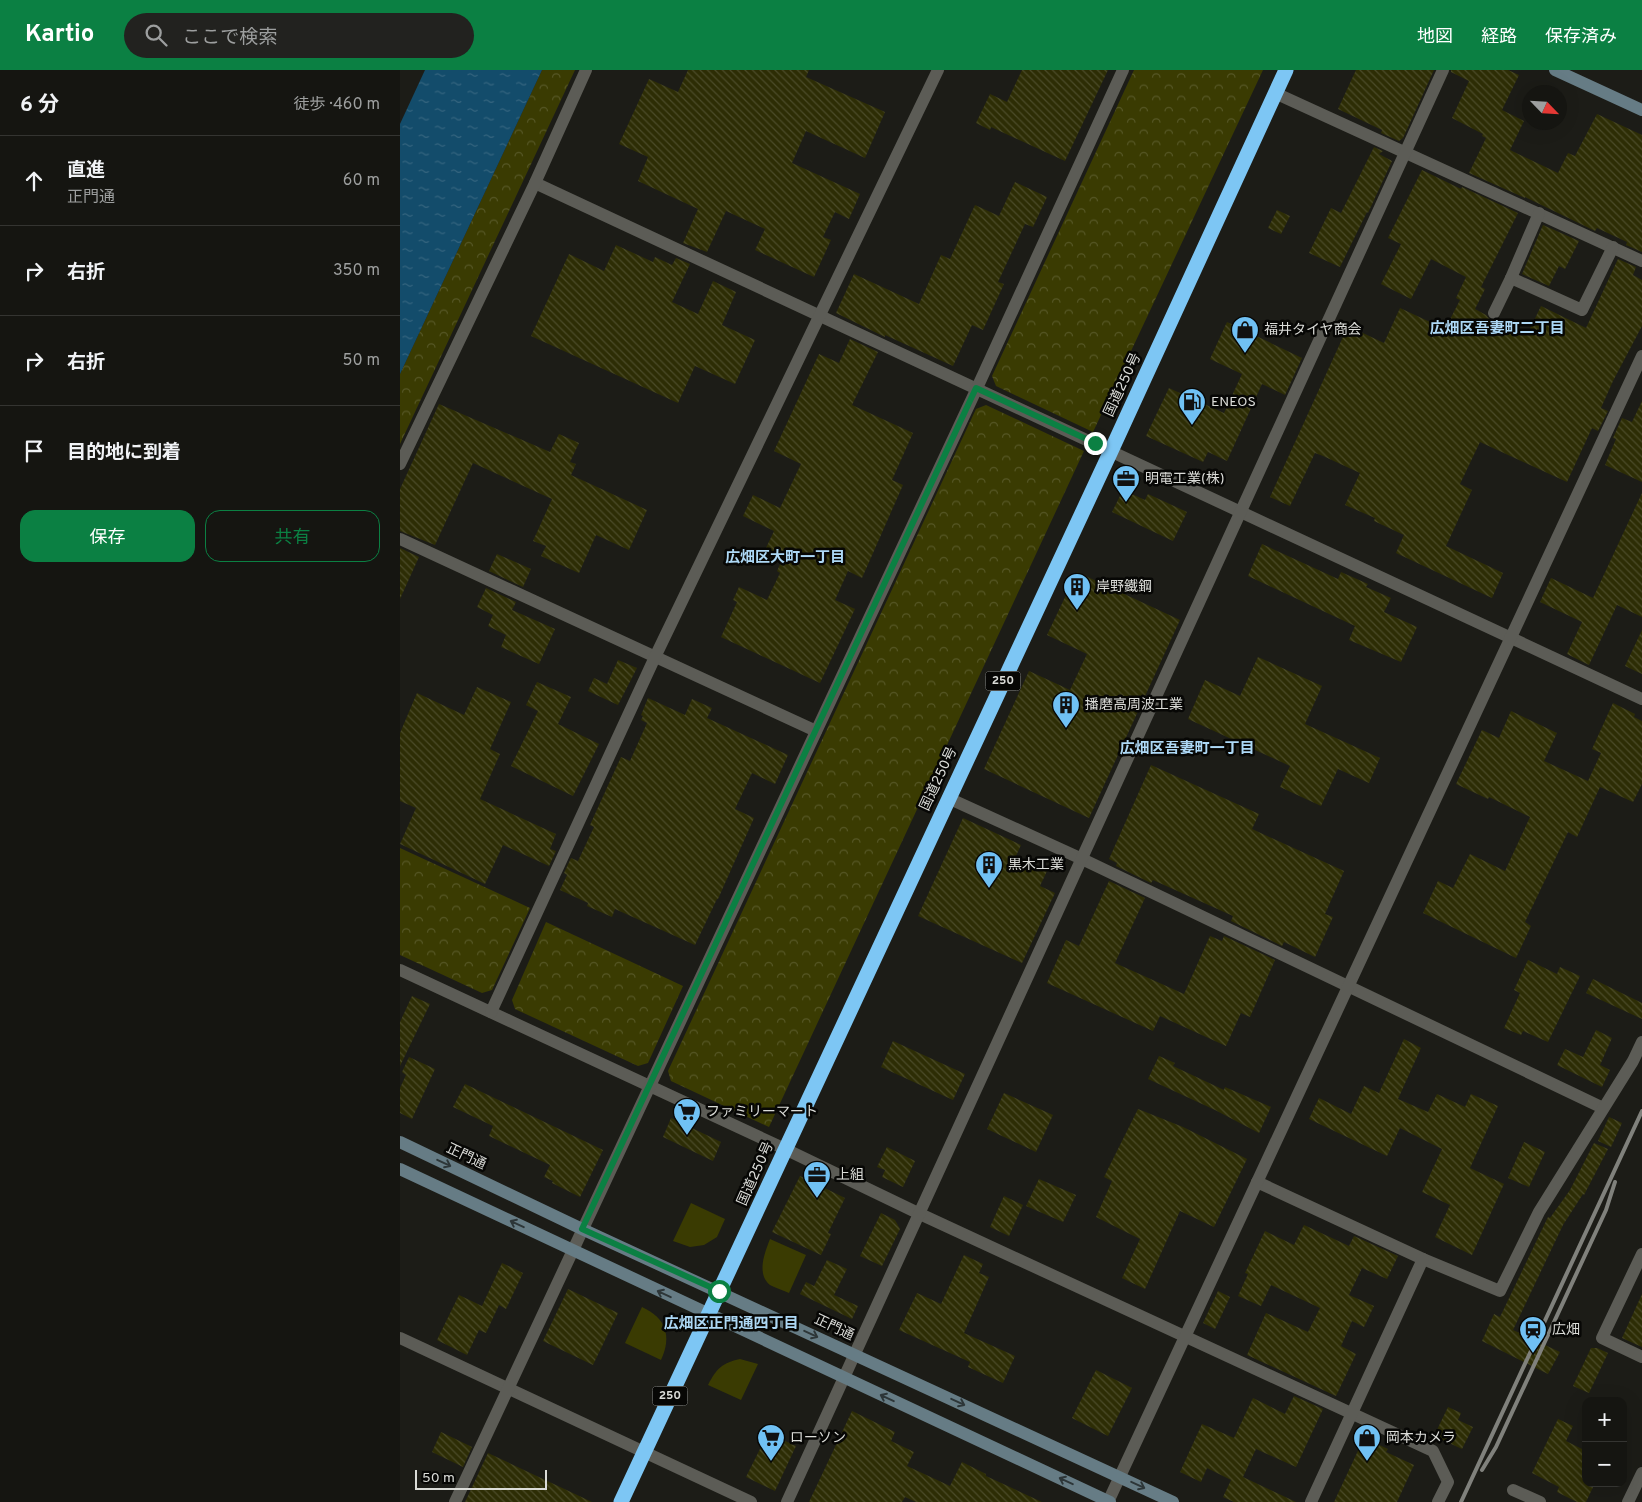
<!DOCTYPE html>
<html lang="ja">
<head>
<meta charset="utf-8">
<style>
  :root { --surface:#151511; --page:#22221f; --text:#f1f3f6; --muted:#9d9f9f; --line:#343431; --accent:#0b8043 }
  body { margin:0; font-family:Overpass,"Noto Sans JP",sans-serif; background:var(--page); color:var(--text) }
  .controls { position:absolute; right:15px; bottom:15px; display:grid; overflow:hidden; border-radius:10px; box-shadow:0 5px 20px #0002 }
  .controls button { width:45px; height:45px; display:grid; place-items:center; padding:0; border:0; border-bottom:1px solid var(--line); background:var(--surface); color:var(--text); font:25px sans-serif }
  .compass { position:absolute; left:1122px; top:15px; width:45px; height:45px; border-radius:50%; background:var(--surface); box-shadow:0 5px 20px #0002; rotate:115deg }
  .scale { position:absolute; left:15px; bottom:12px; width:132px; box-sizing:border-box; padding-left:5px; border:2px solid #dbdcd8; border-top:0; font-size:14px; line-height:18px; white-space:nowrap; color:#dbdcd8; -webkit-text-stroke:4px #070705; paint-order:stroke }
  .stop { position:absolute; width:15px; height:15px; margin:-11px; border:4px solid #0b8043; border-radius:50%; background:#fff }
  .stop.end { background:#0b8043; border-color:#fff; box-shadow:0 1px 5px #0008 }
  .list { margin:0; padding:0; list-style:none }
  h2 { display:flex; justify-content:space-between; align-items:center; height:65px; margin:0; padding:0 20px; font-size:21px }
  h2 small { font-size:16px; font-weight:400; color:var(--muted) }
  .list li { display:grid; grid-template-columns:32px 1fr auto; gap:15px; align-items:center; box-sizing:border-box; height:90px; padding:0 20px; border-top:1px solid var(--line) }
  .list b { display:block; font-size:19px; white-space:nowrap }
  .list p { margin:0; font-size:16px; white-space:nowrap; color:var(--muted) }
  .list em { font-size:16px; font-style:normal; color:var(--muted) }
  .actions { display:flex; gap:10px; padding:15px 20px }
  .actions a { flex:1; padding:11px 0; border:1px solid var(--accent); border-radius:15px; text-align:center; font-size:18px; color:var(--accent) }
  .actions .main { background:var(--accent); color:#fff }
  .icon { flex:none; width:28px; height:28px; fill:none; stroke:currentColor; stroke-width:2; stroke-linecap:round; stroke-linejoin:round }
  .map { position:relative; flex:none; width:1242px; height:1432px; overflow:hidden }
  header { display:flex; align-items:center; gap:30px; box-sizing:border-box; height:70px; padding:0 25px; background:var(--accent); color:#fff }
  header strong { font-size:24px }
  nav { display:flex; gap:28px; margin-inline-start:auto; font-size:18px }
  .search { width:350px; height:45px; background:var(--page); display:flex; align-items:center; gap:12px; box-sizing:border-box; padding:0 18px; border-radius:28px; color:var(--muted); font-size:19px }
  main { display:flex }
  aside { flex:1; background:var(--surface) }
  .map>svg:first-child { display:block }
</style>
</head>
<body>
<header>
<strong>Kartio</strong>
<div class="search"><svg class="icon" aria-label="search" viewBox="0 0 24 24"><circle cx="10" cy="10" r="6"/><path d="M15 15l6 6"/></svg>ここで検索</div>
<nav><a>地図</a><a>経路</a><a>保存済み</a></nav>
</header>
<main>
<aside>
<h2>6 分<small>徒歩 · 460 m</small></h2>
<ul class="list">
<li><svg class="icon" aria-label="ahead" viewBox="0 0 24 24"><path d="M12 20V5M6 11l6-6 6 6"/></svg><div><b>直進</b><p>正門通</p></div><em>60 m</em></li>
<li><svg class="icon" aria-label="right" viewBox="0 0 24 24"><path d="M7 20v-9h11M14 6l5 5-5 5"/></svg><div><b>右折</b></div><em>350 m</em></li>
<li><svg class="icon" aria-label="right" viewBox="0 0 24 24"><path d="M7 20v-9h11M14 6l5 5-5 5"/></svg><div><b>右折</b></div><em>50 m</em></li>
<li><svg class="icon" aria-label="arrive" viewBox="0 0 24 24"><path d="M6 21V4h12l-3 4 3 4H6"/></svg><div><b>目的地に到着</b></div></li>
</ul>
<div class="actions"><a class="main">保存</a><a>共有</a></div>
</aside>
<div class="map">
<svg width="1242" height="1432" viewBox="0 0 1242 1432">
  <defs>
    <pattern id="forest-crowns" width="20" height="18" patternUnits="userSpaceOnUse" patternTransform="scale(1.25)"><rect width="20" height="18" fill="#3a3b02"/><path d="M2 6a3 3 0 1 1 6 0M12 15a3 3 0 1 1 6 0" fill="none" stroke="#565726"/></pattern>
    <pattern id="water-ripples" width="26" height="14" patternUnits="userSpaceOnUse" patternTransform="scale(1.25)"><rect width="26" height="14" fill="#134c6b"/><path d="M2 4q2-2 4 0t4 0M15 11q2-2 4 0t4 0" fill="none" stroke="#35657f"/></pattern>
    <pattern id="building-back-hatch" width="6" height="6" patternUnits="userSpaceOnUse" patternTransform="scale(1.25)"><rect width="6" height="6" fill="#2d2d05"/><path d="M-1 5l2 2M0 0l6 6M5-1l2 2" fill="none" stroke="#4b4b29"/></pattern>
  </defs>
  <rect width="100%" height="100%" fill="#1c1c17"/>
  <g fill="#3a3b02">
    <polygon points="291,1133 325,1149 317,1167 304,1175 290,1177 273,1171"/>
    <path d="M370,1169L406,1185L389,1223C383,1220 375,1218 370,1215C356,1204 365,1182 370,1169Z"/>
    <path d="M242,1237C266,1248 272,1266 261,1290L225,1273Z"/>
    <path d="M340,1289L358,1294L341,1330L308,1315C316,1299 322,1293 340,1289Z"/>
  </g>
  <g fill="url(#forest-crowns)">
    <polygon points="142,0 175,0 0,374 0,304"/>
    <polygon points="734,0 863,0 693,362 596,316 592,306"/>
    <polygon points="586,335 684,381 369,1057 271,1011 268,1001 576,339"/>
    <polygon points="0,778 130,838 92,920 82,923 0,885"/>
    <polygon points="146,852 283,916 248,993 238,996 115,939 112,930"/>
  </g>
  <polygon fill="url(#water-ripples)" points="25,0 142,0 0,304 0,54"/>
  <g fill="url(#building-back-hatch)">
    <polygon points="288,0 409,0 406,7 485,42 465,88 406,61 392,93 460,124 449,149 435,142 423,167 431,170 414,207 355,180 365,159 326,141 307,182 283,173 298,139 238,111 248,87 219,74 249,9 278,22"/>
    <polygon points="622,0 708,0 665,91 591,57 590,60 576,53 590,24 607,32"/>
    <polygon points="956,0 1034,0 1003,68 999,71 981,63 982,60 938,39"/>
    <polygon points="1051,0 1108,0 1119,5 1102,40 1124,51 1110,80 1158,103 1168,83 1175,86 1197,44 1242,65 1242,182 1226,175 1227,172 1197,158 1195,161 1125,127 1125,128 1069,103 1086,68 1082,66 1083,64 1052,48 1069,11 1051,2"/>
    <polygon points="974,77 983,81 979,84 992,91 968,143 967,142 940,197 909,183 931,138 941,143"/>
    <polygon points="1022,100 1061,119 1062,117 1118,143 1081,217 1085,219 1075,239 1086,245 1090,250 1097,250 1127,265 1141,236 1186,258 1218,189 1236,197 1233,205 1242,210 1242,256 1213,311 1201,338 1208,341 1198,361 1192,358 1167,412 1080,372 1060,414 1072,420 1046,476 1103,503 1092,528 996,483 1004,465 974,451 975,448 945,435 960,403 923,386 915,383 890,436 870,427 948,256 984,273 1000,238 1045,259 1060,230 1056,228 1066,207 1031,189 1011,229 981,214 1001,174 988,168"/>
    <polygon points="615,112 647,127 633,157 625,154 598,212 604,214 583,260 572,255 553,296 485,265 485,267 436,243 454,204 519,234 541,185 550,189 575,135 599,146"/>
    <polygon points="877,140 890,146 881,164 868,158"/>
    <polygon points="1143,155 1179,171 1165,199 1159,196 1149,216 1122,204"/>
    <polygon points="216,175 253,192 255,187 272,195 276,188 290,194 272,232 298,244 313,211 336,222 322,255 355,270 335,314 295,296 278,333 131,266 169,184 204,201"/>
    <polygon points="827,252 902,288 885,325 862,314 827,391 808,382 803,392 746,366 769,318 824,343 842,304 810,289"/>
    <polygon points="450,269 478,282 452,335 513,363 492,410 503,415 462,508 448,501 435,530 455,539 420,613 321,567 337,532 333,530 339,517 367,530 380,503 377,501 383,488 365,480 374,461 343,446 353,425 380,438 401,394 374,381 419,284 439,293"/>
    <polygon points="1242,331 1242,412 1205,395 1216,369 1213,368 1222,348 1232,352"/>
    <polygon points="39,334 150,382 159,364 179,373 170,392 176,394 171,405 247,440 229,480 196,465 179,503 141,486 146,476 133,471 152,429 73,393 35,475 0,461 0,419"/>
    <polygon points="723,420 745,430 748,424 787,442 773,471 712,442"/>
    <polygon points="1242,423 1242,547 1217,535 1189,595 1167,584 1182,552 1140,532 1151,508 1193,528"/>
    <polygon points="862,474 938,509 941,502 968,514 966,517 991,528 984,542 1017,557 1001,592 949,570 955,556 848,506"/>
    <polygon points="0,478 19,487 0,529"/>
    <polygon points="97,484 131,499 123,517 89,501"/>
    <polygon points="677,502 780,550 689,748 584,699 629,601 670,620 687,584 647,565"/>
    <polygon points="86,518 116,532 112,540 155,559 139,594 101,577 106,565 88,556 93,545 77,537"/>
    <polygon points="1242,560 1242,604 1225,596"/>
    <polygon points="858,587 922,616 905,654 980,688 969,713 938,699 921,736 880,717 890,696 788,649 805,610 840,626"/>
    <polygon points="218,590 237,598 218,635 188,621 194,608 207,614"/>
    <polygon points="137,612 171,627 158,654 199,674 173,726 111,696 138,641 126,635"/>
    <polygon points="77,617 111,632 90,679 100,684 80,729 156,764 150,779 156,781 149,796 103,775 85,814 0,774 16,738 0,731 0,663 17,623 64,645"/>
    <polygon points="248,628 285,645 292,629 312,638 307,648 388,685 375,714 352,703 335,739 354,748 318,829 317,829 295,875 215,839 212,847 187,836 188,833 160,820 167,805 164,803 171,788 178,791 194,757 190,755 221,687 230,691 247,653 241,650 243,646 241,645"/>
    <polygon points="1213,633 1235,644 1234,647 1242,651 1242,714 1233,732 1200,717 1177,767 1168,762 1125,852 1131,856 1116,888 1023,843 1038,811 1053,818 1070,784 1105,801 1130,747 1089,727 1088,729 1056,714 1082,660 1099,668 1111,641 1157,663 1144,691 1188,711 1201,683 1192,679"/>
    <polygon points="751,695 859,744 852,759 944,801 925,844 933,847 915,887 884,872 882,876 831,851 833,846 753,810 751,813 716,796 717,793 709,789"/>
    <polygon points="563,748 621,775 616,786 647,801 640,816 655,823 622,893 518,846"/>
    <polygon points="709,811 745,828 715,893 784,924 810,866 822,871 824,866 875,890 850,947 841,943 826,976 760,946 753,961 647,913 666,870 679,876"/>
    <polygon points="1128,890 1157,904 1160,897 1180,906 1148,972 1123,961 1121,965 1104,958 1120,923 1114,920"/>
    <polygon points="1193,909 1242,933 1242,949 1186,923"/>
    <polygon points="12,926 30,934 0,996 0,952"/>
    <polygon points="1196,960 1212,968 1200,995 1210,1000 1202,1017 1157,995 1165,979 1183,987"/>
    <polygon points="1004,969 1021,978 998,1029 1028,1042 1037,1024 1065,1037 1071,1024 1098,1036 1070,1098 1104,1114 1072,1185 1035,1167 1050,1135 1022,1122 1042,1079 1000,1058 987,1086 909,1049 919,1028 951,1044 964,1016 979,1023"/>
    <polygon points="493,971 565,1004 553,1030 481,997"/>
    <polygon points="759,986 775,993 773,996 824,1020 825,1017 871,1037 859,1063 815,1040 748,1009"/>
    <polygon points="9,987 35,999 12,1049 0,1043 0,1018 6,1005 2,1002"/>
    <polygon points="65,1014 203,1080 180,1127 152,1113 153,1111 144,1107 150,1095 89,1066 93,1056 53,1037"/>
    <polygon points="604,1023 653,1045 636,1082 587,1059"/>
    <polygon points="738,1039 783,1057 847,1089 814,1157 780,1141 745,1219 722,1208 740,1169 696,1147 712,1111 704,1107"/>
    <polygon points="1209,1047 1222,1053 1211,1077 1198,1071"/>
    <polygon points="271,1048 321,1072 313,1091 263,1067"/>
    <polygon points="1124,1072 1145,1082 1129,1117 1108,1108"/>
    <polygon points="1194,1073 1208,1079 1184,1125 1183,1124 1163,1155 1113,1260 1160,1282 1148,1304 1082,1271 1094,1244 1100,1247 1148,1147 1150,1148 1170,1120"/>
    <polygon points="487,1077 515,1091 503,1117 482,1107 485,1100 477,1097"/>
    <polygon points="400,1106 445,1128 428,1163 431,1164 421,1185 372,1162"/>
    <polygon points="639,1109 676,1125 663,1152 626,1136"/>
    <polygon points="604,1126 623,1135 609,1166 590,1157"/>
    <polygon points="481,1143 495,1150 500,1159 482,1196 460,1186"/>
    <polygon points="904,1155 949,1176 954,1166 998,1186 987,1209 962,1198 949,1225 974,1236 964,1257 952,1251 941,1276 956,1284 936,1326 847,1285 866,1243 908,1262 920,1238 871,1215 861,1236 838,1226 848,1204 845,1203 865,1161 894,1175"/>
    <polygon points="564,1185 583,1194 579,1203 589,1207 564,1263 615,1286 603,1313 568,1297 570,1292 499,1260 517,1223 541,1234"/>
    <polygon points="427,1190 447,1199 434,1225 458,1236 452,1249 400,1224 406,1212 414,1216"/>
    <polygon points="102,1193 123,1203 106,1239 99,1235 86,1263 79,1260 67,1285 37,1270 59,1225 82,1236"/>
    <polygon points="168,1219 218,1243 193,1295 143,1271"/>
    <polygon points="818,1221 830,1227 815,1259 803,1253"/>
    <polygon points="1242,1224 1242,1277 1222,1268"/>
    <polygon points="1191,1278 1197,1278 1208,1283 1189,1323 1173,1316"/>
    <polygon points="696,1300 732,1318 708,1366 672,1348"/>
    <polygon points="894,1326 923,1339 896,1397 856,1379 843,1407 896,1432 834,1432 823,1427 831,1410 807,1398 801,1412 780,1402 802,1354 834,1368 853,1328 885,1344"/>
    <polygon points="1048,1337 1061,1343 1058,1350 1073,1357 1062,1379 1034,1366"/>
    <polygon points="452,1341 495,1362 491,1371 514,1382 507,1396 550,1416 562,1392 586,1404 586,1406 642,1432 516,1432 505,1427 502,1432 409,1432"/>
    <polygon points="1158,1349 1173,1356 1166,1371 1186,1381 1186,1413 1195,1413 1186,1432 1177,1432 1157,1422 1159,1417 1132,1403"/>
    <polygon points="41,1362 72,1377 63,1397 32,1382"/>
    <polygon points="368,1363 396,1376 375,1421 346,1407"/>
    <polygon points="964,1368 988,1379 986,1382 1014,1395 997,1432 934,1432"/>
    <polygon points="88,1383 192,1432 65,1432"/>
  </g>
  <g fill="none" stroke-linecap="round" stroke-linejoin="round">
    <g stroke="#5c5c56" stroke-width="12">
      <polyline points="875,23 1242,191"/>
      <polyline points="135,113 1242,629"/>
      <polyline points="1111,208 1182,240 1213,177"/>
      <polyline points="1094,243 1111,208 1139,143"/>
      <polyline points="0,394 135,113 186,0"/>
      <polyline points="0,469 416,661"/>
      <polyline points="548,728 682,789 1203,1038"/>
      <polyline points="0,900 385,1079 520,1144 1033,1381 1048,1412 1038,1432"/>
      <polyline points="91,942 255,587 538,0"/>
      <polyline points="857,1112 1023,1189 1100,1221 1139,1142 1233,991 1242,972"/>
      <polyline points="1242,1184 1202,1268 1242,1287"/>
      <path d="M0,1268C117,1322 233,1378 351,1432"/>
      <polyline points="1113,1420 1140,1432"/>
      <polyline points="55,1432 577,318 723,0"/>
      <polyline points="387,1432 1043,0"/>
      <polyline points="708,1432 1242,286"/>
      <polyline points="911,1432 1023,1189"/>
      <polyline points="1228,1432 1242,1403"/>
    </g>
    <g stroke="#667c85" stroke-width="12">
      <polyline points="1155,0 1242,40"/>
      <polyline points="0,1072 182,1159 773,1432"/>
      <polyline points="0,1099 710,1432"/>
    </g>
    <polyline stroke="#7dc6f4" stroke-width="15" points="221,1432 711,381 886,0"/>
    <g stroke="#80817c" stroke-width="4">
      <polyline points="1082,1400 1096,1377 1206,1140 1215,1112"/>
      <polyline points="1061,1432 1242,1041"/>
    </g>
  </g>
  <defs><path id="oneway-shaft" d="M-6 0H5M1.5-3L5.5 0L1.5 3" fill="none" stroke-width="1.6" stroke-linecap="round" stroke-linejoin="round" transform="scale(1.25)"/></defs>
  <g stroke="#2d3638">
    <use href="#oneway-shaft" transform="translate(44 1093) rotate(25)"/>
    <use href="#oneway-shaft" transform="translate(117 1154) rotate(-155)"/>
    <use href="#oneway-shaft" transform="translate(264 1224) rotate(-155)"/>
    <use href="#oneway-shaft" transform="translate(411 1264) rotate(25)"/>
    <use href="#oneway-shaft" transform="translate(487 1328) rotate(-155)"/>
    <use href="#oneway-shaft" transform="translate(558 1332) rotate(25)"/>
    <use href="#oneway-shaft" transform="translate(666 1411) rotate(-155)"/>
    <use href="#oneway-shaft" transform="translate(738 1415) rotate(25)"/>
  </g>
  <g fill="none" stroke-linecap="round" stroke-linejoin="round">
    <polyline stroke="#0b8043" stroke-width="6" points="319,1221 182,1159 576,318 695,373"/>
  </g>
  <defs>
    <symbol id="shop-pin" viewBox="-11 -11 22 30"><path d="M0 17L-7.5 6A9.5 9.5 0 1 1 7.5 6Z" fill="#70c1f4" stroke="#070705"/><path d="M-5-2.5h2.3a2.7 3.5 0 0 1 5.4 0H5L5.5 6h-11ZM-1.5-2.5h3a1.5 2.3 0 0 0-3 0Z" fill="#111"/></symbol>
    <symbol id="fuel-pin" viewBox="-11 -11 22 30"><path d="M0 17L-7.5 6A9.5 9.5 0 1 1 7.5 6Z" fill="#70c1f4" stroke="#070705"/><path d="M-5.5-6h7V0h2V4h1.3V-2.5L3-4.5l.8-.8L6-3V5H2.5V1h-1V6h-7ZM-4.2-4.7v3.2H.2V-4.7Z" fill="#111"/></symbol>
    <symbol id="office-pin" viewBox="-11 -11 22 30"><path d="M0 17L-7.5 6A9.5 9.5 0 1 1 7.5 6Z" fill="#70c1f4" stroke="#070705"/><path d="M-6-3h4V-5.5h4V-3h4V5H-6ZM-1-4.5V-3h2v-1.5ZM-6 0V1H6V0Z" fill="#111"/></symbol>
    <symbol id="building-pin" viewBox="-11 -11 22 30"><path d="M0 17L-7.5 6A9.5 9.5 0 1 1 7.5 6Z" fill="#70c1f4" stroke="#070705"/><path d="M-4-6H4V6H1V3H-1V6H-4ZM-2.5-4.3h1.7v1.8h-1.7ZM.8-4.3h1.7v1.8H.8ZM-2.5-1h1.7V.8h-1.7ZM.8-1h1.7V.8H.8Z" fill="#111"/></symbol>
    <symbol id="supermarket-pin" viewBox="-11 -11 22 30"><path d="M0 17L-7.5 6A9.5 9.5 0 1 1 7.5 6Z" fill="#70c1f4" stroke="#070705"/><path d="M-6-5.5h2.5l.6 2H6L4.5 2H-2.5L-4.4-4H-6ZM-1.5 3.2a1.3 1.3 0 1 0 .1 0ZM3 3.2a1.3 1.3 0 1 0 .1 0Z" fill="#111"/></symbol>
    <symbol id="station-pin" viewBox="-11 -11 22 30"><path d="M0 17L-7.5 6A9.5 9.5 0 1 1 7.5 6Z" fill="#70c1f4" stroke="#070705"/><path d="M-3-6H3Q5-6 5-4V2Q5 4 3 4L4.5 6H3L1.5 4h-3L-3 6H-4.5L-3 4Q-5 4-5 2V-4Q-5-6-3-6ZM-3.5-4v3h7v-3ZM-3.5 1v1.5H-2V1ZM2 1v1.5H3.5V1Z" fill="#111"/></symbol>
  </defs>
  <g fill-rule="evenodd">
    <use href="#shop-pin" x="829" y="244" width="32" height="43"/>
    <use href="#fuel-pin" x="776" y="316" width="32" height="43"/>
    <use href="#office-pin" x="710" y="393" width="32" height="43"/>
    <use href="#building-pin" x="661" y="501" width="32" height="43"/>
    <use href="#building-pin" x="650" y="619" width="32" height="43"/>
    <use href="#building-pin" x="573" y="779" width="32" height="43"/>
    <use href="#supermarket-pin" x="271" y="1026" width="32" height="43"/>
    <use href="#office-pin" x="401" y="1089" width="32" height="43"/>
    <use href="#station-pin" x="1117" y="1244" width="32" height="43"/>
    <use href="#supermarket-pin" x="355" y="1352" width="32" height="43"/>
    <use href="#shop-pin" x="951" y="1352" width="32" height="43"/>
  </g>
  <g text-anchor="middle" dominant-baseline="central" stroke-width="5" stroke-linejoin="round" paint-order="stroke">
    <g fill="#070705" stroke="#9b9c99" stroke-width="1">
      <rect x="585.5" y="601.5" width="35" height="19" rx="4"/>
      <rect x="252.5" y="1316.5" width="35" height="19" rx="4"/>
    </g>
    <g font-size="12" font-weight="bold" fill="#dbdcd8">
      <text x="603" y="611">250</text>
      <text x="270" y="1326">250</text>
    </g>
    <g font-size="14" fill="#dbdcd8" stroke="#070705" text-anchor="start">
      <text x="864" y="260">福井タイヤ商会</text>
      <text x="811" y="332">ENEOS</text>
      <text x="745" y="409">明電工業(株)</text>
      <text x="696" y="517">岸野鐵鋼</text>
      <text x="685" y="635">播磨高周波工業</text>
      <text x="608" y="795">黒木工業</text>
      <text x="306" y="1042">ファミリーマート</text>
      <text x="436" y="1105">上組</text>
      <text x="1152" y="1260">広畑</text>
      <text x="390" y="1368">ローソン</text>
      <text x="986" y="1368">岡本カメラ</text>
    </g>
    <g font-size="14" fill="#dbdcd8" stroke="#070705">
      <text transform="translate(723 315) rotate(-65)">国道250号</text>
      <text transform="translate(539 709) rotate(-65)">国道250号</text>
      <text transform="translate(66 1087) rotate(25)">正門通</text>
      <text transform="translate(356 1104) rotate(-66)">国道250号</text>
      <text transform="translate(434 1258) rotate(25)">正門通</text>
    </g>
    <g font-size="15" font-weight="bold" fill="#add8f5" stroke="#070705">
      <text x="1097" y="259">広畑区吾妻町二丁目</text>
      <text x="385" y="488">広畑区大町一丁目</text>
      <text x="787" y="679">広畑区吾妻町一丁目</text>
      <text x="331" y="1254">広畑区正門通四丁目</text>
    </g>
  </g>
</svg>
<div class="controls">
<button>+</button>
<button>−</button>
</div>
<svg class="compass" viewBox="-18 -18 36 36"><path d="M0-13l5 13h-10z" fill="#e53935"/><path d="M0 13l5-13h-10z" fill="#9d9f9f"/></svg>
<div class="scale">50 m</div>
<div class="stop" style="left:319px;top:1221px"></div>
<div class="stop end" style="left:695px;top:373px"></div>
</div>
</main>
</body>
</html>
